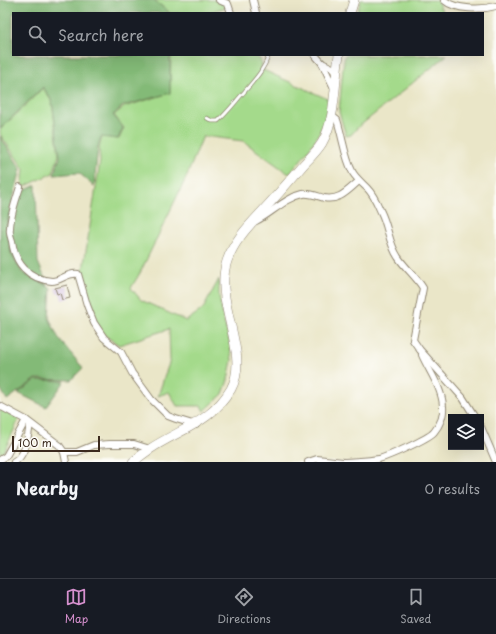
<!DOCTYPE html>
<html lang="en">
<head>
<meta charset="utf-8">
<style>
  :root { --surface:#171b24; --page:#20242c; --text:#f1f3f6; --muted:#9ea1a6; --line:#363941; --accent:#d690ce }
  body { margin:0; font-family:"Playpen Sans",sans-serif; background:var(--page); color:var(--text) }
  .controls { position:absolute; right:12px; bottom:12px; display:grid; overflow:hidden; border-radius:0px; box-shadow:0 4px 16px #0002 }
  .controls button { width:36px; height:36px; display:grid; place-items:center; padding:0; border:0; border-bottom:1px solid var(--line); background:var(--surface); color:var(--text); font:20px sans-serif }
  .scale { position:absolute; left:12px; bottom:10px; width:88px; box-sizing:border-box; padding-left:4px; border:2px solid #3b2a1e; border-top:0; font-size:11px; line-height:14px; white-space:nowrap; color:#3b2a1e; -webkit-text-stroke:3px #fdfcf7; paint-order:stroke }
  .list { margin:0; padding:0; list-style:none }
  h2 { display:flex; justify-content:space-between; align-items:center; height:52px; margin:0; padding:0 16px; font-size:17px }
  h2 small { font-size:13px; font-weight:400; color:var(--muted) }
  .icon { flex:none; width:22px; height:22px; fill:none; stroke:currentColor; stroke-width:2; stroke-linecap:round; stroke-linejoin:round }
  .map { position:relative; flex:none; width:496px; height:462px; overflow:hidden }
  .search { position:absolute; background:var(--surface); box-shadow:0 4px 16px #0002; left:12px; right:12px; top:12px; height:44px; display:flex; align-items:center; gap:10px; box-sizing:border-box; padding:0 14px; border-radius:0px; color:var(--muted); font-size:15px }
  .sheet { height:116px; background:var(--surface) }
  nav { display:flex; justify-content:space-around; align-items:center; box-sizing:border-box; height:56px; border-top:1px solid var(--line); background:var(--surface); font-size:11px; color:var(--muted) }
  nav a { display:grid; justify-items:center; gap:2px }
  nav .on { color:var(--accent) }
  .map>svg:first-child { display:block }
</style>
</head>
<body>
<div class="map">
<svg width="496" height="462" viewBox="0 0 496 462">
  <rect width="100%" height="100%" fill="#fdfcf7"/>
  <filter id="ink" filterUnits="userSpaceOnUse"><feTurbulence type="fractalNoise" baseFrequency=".025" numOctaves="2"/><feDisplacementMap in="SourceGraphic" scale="8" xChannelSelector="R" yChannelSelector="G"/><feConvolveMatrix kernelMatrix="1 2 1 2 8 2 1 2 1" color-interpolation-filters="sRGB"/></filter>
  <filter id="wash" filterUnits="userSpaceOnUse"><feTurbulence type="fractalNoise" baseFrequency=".012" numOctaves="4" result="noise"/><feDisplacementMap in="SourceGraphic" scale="16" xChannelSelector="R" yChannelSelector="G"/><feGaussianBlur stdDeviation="0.9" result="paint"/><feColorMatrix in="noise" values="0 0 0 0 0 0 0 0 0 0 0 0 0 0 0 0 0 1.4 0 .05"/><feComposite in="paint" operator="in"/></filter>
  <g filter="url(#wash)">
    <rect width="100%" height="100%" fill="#eae6c8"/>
    <g fill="#a4da8b" stroke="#708254">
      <polygon points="154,0 226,0 227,7 206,13 170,13"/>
      <polygon points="361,0 437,0 443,13 357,13"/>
      <path d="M171,55H248L259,58L262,64L261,69L330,100C324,133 310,149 289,174L243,141L203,136L186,178L140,273L131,288L141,300L186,321L203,309L219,279V296L223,318L230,343L232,360L228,380L223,394L204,411L201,406H177L169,392L158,396L170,360L169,329L119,345L104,335L92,314L83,270L97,181L100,161L99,148L102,137L119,139L124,128L114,115L124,107L170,93Z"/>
      <polygon points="345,55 447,55 356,129 351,135 346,136 339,112 343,67"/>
      <polygon points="43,88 52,102 59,155 53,173 22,188 24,169 0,134 0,130"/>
      <polygon points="0,408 19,419 3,454 0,456"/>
    </g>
    <g fill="#83ba77" stroke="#5f724a">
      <polygon points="0,0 154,0 170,13 13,13 13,55 170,55 170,93 123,106 113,115 123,128 118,139 101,137 98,147 94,186 79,173 54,175 60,157 52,101 43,87 0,129"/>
      <polygon points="0,136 21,169 6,225 11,254 22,273 51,288 49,318 59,339 83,368 71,380 36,379 7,400 0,388"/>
      <polygon points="36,185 38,262 48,286 23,272 12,254 7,225 10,213 23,191"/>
      <polygon points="36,380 65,381 46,407 18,393"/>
    </g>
    <g id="blocks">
      <polygon fill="#ccb6df" points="67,285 70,298 62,300 60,293 57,294 55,288"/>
    </g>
  </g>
  <g filter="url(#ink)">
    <use href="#blocks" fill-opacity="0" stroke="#928873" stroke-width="1"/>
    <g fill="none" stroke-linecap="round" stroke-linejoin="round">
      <defs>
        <path id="lane" d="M207,118L212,121H218C228,112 236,101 245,91C256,78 263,71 269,55"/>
        <g id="street">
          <polyline points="219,0 228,4 231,13"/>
          <polyline points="253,0 256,13"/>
          <path d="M444,0C455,10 482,10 496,6"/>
          <polyline points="315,55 322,63 337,70"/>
          <polyline points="322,63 334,88"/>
          <path d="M332,116L337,120C343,138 344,156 353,173C357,179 362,183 367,188C374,195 377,203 381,212C388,226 389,244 398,257C405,268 416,276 423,288L413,340L420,350L463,398L475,417"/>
          <path d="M20,187C16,200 10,216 10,229C9,233 11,238 12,241C15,263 28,279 52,281C61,281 68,272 78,274L87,305L94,323L104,338L121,352L132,373L151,399L168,416L176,419L196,425"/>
          <path d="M256,221C272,213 285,198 303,194C310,193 317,196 324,198C340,201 348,190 359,181"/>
          <polyline points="0,406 26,420 59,445 64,452 66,462"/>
          <polyline points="481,427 496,462"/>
          <polyline points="64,452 77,452 94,445 110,444 134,444 150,449"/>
          <polyline points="0,460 6,456 26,420"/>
          <path d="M14,462C26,456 28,436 30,424"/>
          <polyline points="308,462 317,459 343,462"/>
          <path d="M345,462C356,461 368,461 379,459C389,456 428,439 434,432C440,425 444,415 443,406C442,388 429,371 422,355"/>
        </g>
        <g id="secondary">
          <polyline points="350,13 354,0"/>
          <path d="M133,462C138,458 144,453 150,449C180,429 211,423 231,389C251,353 213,303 227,261C235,238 252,223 268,205C280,192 292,178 304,164C310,158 317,151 322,143C336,119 334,83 339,55"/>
        </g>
      </defs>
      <use href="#lane" stroke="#928873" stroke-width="4.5"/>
      <use href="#street" stroke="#928873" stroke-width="8"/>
      <use href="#secondary" stroke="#928873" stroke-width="10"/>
      <use href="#lane" stroke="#fff" stroke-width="3"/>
      <use href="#street" stroke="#fff" stroke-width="6"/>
      <use href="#secondary" stroke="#fff" stroke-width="9"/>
    </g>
  </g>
</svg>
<div class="controls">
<button><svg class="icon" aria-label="layers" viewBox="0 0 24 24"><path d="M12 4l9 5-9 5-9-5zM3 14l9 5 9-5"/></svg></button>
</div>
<div class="scale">100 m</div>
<div class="search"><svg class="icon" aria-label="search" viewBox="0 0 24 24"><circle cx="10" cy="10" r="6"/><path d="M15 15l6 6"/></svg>Search here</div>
</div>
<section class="sheet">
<h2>Nearby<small>0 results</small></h2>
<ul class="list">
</ul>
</section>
<nav>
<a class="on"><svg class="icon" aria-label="map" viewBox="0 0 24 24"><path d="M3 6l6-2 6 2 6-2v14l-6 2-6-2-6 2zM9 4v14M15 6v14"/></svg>Map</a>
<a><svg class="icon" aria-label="directions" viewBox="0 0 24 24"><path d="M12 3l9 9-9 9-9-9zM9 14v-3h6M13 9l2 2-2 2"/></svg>Directions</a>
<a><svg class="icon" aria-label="saved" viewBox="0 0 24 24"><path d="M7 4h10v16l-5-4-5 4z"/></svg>Saved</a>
</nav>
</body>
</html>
